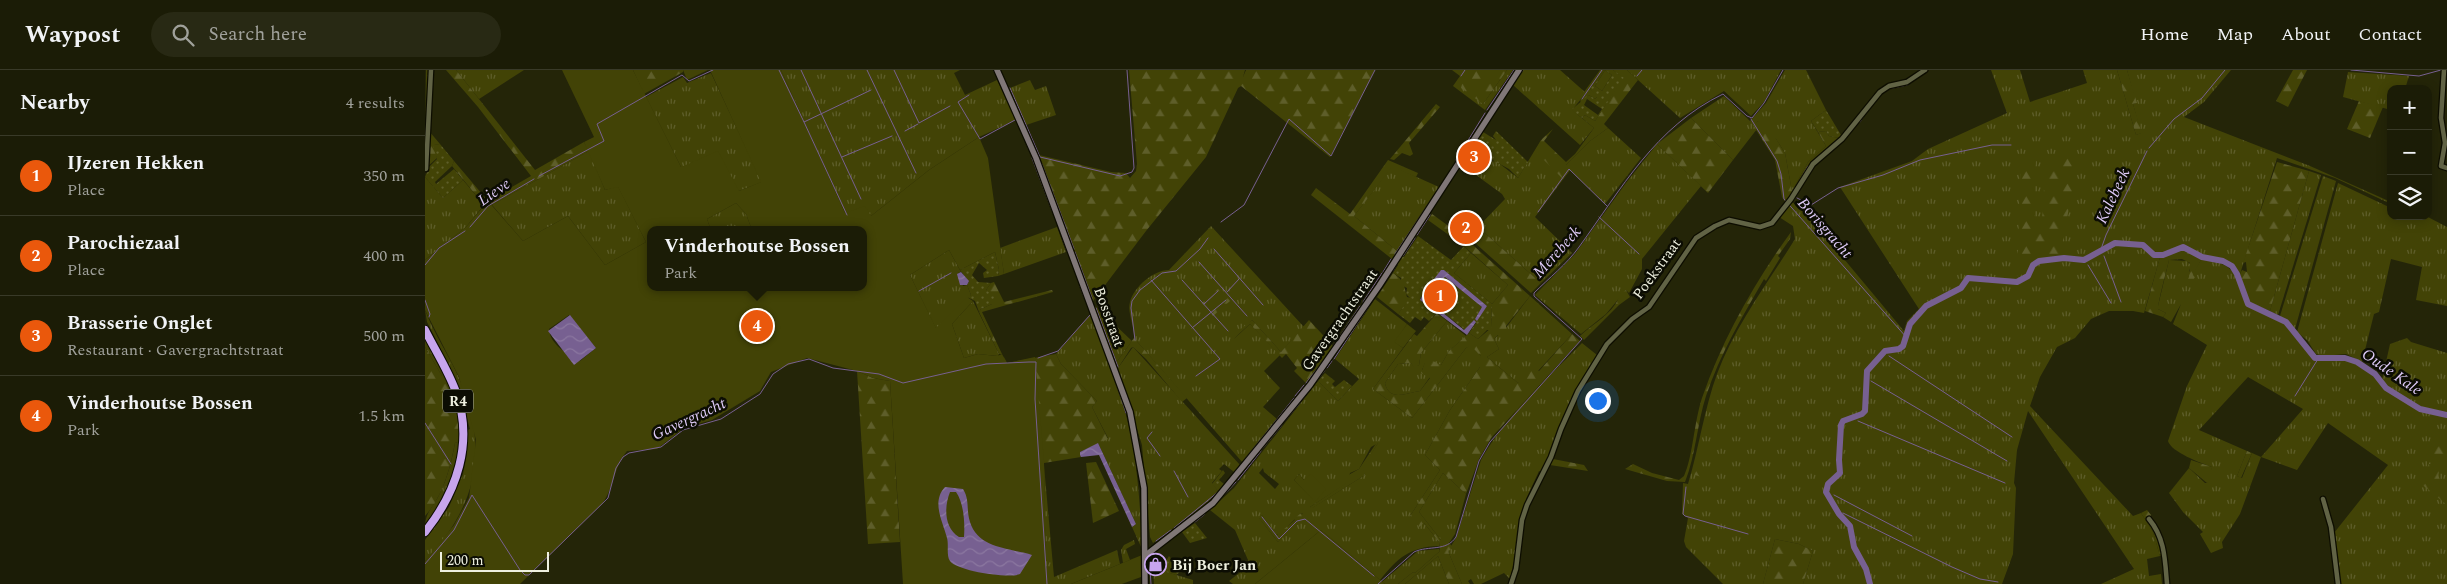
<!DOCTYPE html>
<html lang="en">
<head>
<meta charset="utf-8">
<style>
  :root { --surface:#1b1c06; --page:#282914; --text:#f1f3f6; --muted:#a0a19b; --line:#393a28; --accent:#ea580c }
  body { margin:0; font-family:Spectral,serif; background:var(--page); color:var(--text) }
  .controls { position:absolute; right:15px; top:15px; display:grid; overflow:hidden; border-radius:10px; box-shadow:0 2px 12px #0003 }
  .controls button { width:45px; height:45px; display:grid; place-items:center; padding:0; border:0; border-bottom:1px solid var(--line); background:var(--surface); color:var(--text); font:25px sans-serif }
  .scale { position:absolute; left:15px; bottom:12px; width:109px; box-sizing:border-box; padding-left:5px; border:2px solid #eef0df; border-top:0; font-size:14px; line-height:18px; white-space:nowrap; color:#eef0df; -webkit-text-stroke:4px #0c0d03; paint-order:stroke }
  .you { position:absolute; left:1172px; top:330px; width:18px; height:18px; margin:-12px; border:4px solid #fff; border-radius:50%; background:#1a73e8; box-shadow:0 0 0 8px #1a73e833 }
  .badge { display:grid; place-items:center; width:32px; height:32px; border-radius:50%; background:var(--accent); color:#fff; font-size:16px; font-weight:700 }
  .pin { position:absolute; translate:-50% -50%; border:2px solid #fff; box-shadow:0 1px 5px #0006 }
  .popup { position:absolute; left:222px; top:156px; width:220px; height:65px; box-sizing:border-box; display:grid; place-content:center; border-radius:10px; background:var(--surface); filter:drop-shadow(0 1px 4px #0005); font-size:16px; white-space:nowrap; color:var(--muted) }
  .popup b { font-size:19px; color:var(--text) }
  .popup::after { content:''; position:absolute; left:50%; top:100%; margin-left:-10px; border:10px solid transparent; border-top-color:var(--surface) }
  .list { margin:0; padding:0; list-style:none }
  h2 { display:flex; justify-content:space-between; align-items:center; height:65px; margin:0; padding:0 20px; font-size:21px }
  h2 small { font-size:16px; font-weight:400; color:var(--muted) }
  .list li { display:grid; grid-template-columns:32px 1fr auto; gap:15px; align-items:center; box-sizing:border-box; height:80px; padding:0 20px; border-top:1px solid var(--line) }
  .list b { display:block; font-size:19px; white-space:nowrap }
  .list p { margin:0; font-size:16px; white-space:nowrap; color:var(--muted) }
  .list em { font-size:16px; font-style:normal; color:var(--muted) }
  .icon { flex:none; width:28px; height:28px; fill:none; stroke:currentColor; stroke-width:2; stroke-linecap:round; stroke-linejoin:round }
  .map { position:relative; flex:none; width:2022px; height:514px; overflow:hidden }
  header { display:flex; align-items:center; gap:30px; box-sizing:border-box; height:70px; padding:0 25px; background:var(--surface); border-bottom:1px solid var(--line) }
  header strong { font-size:24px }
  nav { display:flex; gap:28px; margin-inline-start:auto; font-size:18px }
  .search { width:350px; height:45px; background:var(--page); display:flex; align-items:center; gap:12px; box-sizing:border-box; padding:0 18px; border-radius:28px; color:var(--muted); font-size:19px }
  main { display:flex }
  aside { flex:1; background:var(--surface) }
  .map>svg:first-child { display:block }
</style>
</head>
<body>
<header>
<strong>Waypost</strong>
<div class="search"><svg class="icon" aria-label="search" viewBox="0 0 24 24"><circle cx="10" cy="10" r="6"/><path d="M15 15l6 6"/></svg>Search here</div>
<nav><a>Home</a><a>Map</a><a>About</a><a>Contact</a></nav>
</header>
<main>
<aside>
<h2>Nearby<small>4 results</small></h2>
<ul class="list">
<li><span class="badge">1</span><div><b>IJzeren Hekken</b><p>Place</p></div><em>350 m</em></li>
<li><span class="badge">2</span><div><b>Parochiezaal</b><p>Place</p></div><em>400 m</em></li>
<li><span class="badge">3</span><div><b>Brasserie Onglet</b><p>Restaurant · Gavergrachtstraat</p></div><em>500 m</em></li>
<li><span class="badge">4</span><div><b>Vinderhoutse Bossen</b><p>Park</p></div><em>1.5 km</em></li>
</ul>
</aside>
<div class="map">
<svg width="2022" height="514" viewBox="0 0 2022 514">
  <defs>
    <pattern id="grass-tufts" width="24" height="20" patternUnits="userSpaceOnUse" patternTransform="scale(1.25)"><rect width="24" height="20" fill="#424306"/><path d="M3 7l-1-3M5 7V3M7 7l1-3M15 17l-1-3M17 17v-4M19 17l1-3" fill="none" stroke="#5e5e2a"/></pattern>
    <pattern id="forest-firs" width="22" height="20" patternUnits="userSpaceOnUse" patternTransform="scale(1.25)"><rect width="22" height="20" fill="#424306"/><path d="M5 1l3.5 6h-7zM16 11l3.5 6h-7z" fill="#5e5e2a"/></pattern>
    <pattern id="garden-dots" width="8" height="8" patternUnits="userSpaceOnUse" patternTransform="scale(1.25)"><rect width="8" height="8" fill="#424306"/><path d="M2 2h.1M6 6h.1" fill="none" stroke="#5e5e2a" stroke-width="1.8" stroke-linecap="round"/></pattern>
    <pattern id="water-waves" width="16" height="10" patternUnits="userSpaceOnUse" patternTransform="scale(1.25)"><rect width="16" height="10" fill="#776091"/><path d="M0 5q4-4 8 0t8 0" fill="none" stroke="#8b77a0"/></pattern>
  </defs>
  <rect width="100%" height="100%" fill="#242508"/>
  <g fill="url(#grass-tufts)" fill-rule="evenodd">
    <polygon points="1,0 5,0 0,96"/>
    <polygon points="31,0 99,0 54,29"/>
    <polygon points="356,0 535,0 529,3 540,25 572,10 591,50 554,67 504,100 446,146 420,143"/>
    <polygon points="1027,0 1044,0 1058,34 1082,0 1088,0 1060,40 1028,16 1035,6"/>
    <polygon points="1098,0 1135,0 1161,23 1147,40 1169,58 1155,75 1088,15"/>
    <polygon points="1202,0 1356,0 1339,32 1326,46 1299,21 1255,48"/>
    <polygon points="1360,0 1381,0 1401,40 1386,51 1401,76 1383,92 1367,121 1360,83 1351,69 1333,51 1329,55 1332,59 1308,90 1266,48 1299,26 1325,51 1341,33"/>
    <path d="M1566,0H1595L1605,32L1662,13L1658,0H1692L1711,65L1716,63L1708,34L1711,33L1702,0H1806L1779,32L1759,47L1885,96L1966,132V134L1910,108L1852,88L1815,204C1803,185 1794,192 1776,185C1770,182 1765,177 1758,175L1736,184L1719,243L1708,241H1684L1666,249L1650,268L1632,277L1615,307L1605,336L1708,446L1716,443L1728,462L1735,486L1722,489L1724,506L1736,504L1737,514H1676L1709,499L1603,341L1592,380L1589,413L1591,418L1588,484L1577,514H1378L1388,481L1374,474L1350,469L1338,514H1298L1261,477L1259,471L1263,448L1257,444L1258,413L1263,414C1274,378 1279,340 1292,304C1311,254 1343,213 1370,169L1368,156L1354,147L1367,132L1379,141L1479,261L1482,251L1494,239L1415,117L1487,91L1503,79L1582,43Z"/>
    <polygon points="1923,2 1984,6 1980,19 1966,19 1966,40 1918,27"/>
    <polygon points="286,3 337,112 314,121 256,97 221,27 258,7 262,13"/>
    <polygon points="605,10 610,20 621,16 631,45 601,55 585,18"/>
    <polygon points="1183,58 1216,88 1180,134 1145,100 1110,147 1147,183 1116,213 1053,157 1080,129 1077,124 1051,105 1059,92 1071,91 1093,108 1116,70 1141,95 1165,71"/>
    <polygon points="1232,74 1276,116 1217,189 1217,199 1204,223 1201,220 1181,244 1156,264 1110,225 1150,184 1201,113"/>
    <polygon points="164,81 180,120 193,116 221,172 180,195 143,146 98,171 67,135"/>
    <polygon points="967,96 1014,117 972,181 929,146"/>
    <polygon points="1884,101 1896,105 1853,245 1845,241"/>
    <polygon points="1898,106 1911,111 1870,259 1855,246"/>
    <polygon points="0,107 18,128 38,110 59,135 41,157 0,190"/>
    <polygon points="1913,113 1966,138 1966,146 2001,146 2022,157 2022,236 1991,230 1997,197 1966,189 1954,242 1949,244 1937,292 1921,284 1897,286 1891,284 1882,270 1872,262"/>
    <polygon points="311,133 321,144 327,160 286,160 282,149"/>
    <polygon points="1045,141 1057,149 1050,156 1040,149"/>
    <path d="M786,156L879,257L856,282L827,250L809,269L825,254L855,285L839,301L855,318L838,337L852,349L818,393L709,268C710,257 702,243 705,232C709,217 728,200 744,200Z"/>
    <polygon points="632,157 641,182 579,204 575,178"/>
    <polygon points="524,180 536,202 533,203 538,216 542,215 546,225 511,259 485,205"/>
    <polygon points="1046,183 1083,215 1067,234 1029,203"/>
    <path d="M1777,188C1818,198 1806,203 1822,236L1858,251L1891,291L1921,288L1946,303L1960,319L1996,341L2022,346V514H1915L1909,463L1963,395L1903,353L1872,400L1836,387L1815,444L1797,472L1798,478L1786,483L1775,464L1778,462L1758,442L1744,423L1764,398L1780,413H1782L1787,397C1776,393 1746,382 1743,371L1762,316L1782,275L1748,254L1756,234L1746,252L1738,247L1741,243L1733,239V236L1744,190L1762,191L1766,195L1764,201L1767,205ZM1823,307L1878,339L1836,387L1827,383L1817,408L1812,406L1822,381L1774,360Z"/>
    <polygon points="1105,226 1147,264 1113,301 1093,313 1062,287 1074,279 1069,269 1080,259"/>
    <path d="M950,229L982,254L970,272L978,278L948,319L987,348L1041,278L1046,275L1056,286L1055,297L1025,340L1000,385L1015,400L985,446L999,453L1014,472V476C984,477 973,488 955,510L896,460L830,514H808L804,511L822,497L823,490L810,460L785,440L809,418L893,311L913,331L934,309L910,289ZM953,373L937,398L940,405L887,438L885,437L922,413L925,403L934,399L946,377ZM838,398L839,402L854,414L850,419L834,403ZM874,404L879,410L890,431L869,410ZM876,443L878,444L853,472L834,448L837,445L851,465L856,463Z"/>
    <polygon points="548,231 574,284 573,286 553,284 539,288 527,254"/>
    <polygon points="670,236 707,271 691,293 670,238"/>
    <path d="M0,240C9,264 24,285 34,308C65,380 52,436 0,491V470L24,437L38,404L42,384L43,360L45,359L31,309L2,252Z"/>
    <path d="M665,245C676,274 689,302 697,331C712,379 715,429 717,479L707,457L711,454L673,373L683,368L667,337L672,331L636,294L631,284Z"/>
    <path d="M1022,251L1041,266L1024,281L1016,295L1000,293L997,300L1005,307L995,321C981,323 964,332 960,313L973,294L986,293L989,297L994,295L996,283Z"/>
    <polygon points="0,266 21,306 17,306 0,277"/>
    <polygon points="1982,268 1986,272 2022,283 2022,343 1996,338 1964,318 1957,310 1965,274"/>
    <path d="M1157,273L1172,285L1154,316L1117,402L1114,401L1101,429L1103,430L1085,509L1079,503L1056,514H1049L1046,509L1043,511L1045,514H1037L1023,481L1031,468L1056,390C1081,345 1122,309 1157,273Z"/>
    <polygon points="708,277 815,395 809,402 799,394 794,399 797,401 787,413 793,421 780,435 728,473 725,467 717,375 693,298"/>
    <path d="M36,371C32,408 19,427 0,458C0,441 9,437 15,423C23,407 27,389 30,373Z"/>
    <polygon points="619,396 629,507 692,480 695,494 646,514 621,514"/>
    <polygon points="1018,403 1041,424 1030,464 1024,473 1016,470 994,442"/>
    <polygon points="709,470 710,474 701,479 705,490 698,493 696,480 699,475"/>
    <polygon points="1014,479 1015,481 990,503 988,502 973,514 960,514 957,512 993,481"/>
    <polygon points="1013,486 1024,514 980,514"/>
    <polygon points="728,498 768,510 768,514 729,514"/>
  </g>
  <g fill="url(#forest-firs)">
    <polygon points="21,0 31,0 110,100 159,72 164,81 67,135 63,131 59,135 27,96 29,91 63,131 106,106 53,37"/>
    <polygon points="208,0 258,0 258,2 219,24"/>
    <polygon points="704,0 820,0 818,7 821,0 950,0 905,87 816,16 813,18 781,87 721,161 668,231 614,85 686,102 701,103 705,108 711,101 712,94"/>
    <polygon points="1033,0 1082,0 1058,34 1036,18 1038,8"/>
    <polygon points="1175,0 1179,0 1165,19 1173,26 1170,29 1164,25 1157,33 1155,31 1161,24 1159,22"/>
    <polygon points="1188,0 1202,0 1213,10 1179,54 1183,58 1165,71 1141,95 1145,100 1138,109 1110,81 1117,69 1128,59 1119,71 1141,92 1150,84 1169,58 1157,48 1160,45 1170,51 1198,8"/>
    <polygon points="1692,0 1702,0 1712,33 1708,34 1717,63 1711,65"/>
    <polygon points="1868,0 1882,0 1863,37 1851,31"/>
    <polygon points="1934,31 1958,37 1945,68 1922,59"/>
    <polygon points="1011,34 1015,37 984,73 988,84 985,86 977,83 969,90 965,89"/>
    <polygon points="1266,48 1308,90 1283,123 1232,74"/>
    <polygon points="1333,51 1341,53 1360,83 1367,121 1383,92 1401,76 1393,62 1401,61 1404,66 1414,68 1386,93 1361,133 1357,127 1350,90 1328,55"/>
    <polygon points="4,61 15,74 9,75 12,88 1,98"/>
    <polygon points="1596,85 1611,86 1609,149 1617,151 1621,85 1653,89 1635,186 1612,190 1592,209"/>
    <polygon points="963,90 993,103 991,107 967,97 929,146 972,181 967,189 886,125 891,118 925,144"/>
    <polygon points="1852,92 1884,101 1845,241 1824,232 1815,204 1817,200 1822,202 1821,192 1818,193"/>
    <path d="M1007,144L1040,168L1105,226L1081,256L1083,266L1076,267L1073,265L1069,269L1074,279L1062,287L1093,313L1105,296L1114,301L1147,264L1155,271L1066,368L1054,389L1041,424L1018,403L994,442L1016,470H1021L1027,476V479L1023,481L1037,514H1024L1013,486L980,514H973L988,502L990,503L1015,481L1014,472L999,453L994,457L985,446L1015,400L1000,385L1025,340L1055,297L1052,293L1056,286L1046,276L1041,278L987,348L948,319L989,264L992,266L1012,243L1022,251L996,283L994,295L989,298L986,293L973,294L960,313C964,332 981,323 995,321L1005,308L996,303L1000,292L1008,291L1016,295L1024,281L1044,263L1053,269L1066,258L1067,234L1083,215L1039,176L1003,150Z"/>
    <polygon points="1053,157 1116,213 1106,223 1049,172 1048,167"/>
    <path d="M1366,162L1365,169L1353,186L1355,188L1341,211L1339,209C1317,247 1295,284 1281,326C1272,354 1271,384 1260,412L1242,411L1200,399L1208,394L1227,403L1254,410L1259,406C1268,386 1269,352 1277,328C1298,268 1329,213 1366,162Z"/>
    <path d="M1757,178L1777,188L1768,205L1770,207L1765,216L1761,214L1764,207L1765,193L1757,189L1744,190C1742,199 1733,231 1733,239L1741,243L1738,247L1720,241L1735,187Z"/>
    <path d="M968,203C980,211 979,216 982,227L986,228L973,244L952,227Z"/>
    <polygon points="569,212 579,232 627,220 628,222 557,242 577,284 574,284 554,242 556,239 567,234 561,220 566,213"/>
    <polygon points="794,218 805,231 788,246 777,233"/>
    <path d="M1201,220L1205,227L1194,235L1159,270L1155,266C1166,255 1192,241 1194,225Z"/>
    <polygon points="827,250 856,282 884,250 909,277 881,313 869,301 872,298 861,284 857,288 825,254 808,269 806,267"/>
    <polygon points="709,268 762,328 757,332 721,289 708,277 706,278 693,298 691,293"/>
    <path d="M0,277L17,306H21C31,327 33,348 36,371L30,373C25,399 18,426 0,446Z"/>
    <polygon points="631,284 636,294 672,331 667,337 683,369 655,382 656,387 619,393 621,514 579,287 582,293"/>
    <polygon points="432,301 448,308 465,311 475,472 443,474"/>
    <path d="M2022,368V384L2018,391H2006C2002,380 2014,373 2022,368Z"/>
    <polygon points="954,369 953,373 938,398 940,405 886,439 885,437 921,413 920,407 934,399"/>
    <polygon points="1822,381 1827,383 1816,408 1812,406"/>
    <polygon points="1128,389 1159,395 1163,401 1125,395"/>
    <polygon points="1766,390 1787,397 1785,410 1782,413 1764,398"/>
    <polygon points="671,392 694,441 668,453 661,393"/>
    <polygon points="1270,394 1285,400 1283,409 1267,404"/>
    <polygon points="2004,394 2015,396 2013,407 2017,412 2022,411 2022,435 1994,412"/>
    <polygon points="1722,440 1726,445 1725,449 1736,473 1738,485 1735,486 1728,462 1716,443"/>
    <polygon points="876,443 880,446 853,472 833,447 837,445 852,465 870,450 869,449"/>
    <polygon points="1350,469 1374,474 1388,481 1378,514 1338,514"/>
  </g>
  <g fill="#424306" fill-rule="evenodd">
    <path d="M137,0H208L256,97L293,81L314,121L336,112L285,0H356L420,143L440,136L446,146L504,100L554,67L563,88L579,204L573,206L574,200L570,182L535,200L524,180L485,205L511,258L542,227L548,231L527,254L539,288L553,284L572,286L577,284L582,293L610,287L619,391L621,514H478L465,311L448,308L432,301L382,288L346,302L335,321L287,350L259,358L232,379L202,381C188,398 190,416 177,434L95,514H0V491L29,455L44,428L51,370L34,307L0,240V190L41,157L63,131L98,171L143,146L180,195L221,172L193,117L180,120L159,72L169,67ZM311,133L321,144L327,160H438V217H226V160H286L282,149ZM144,245L171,278L155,291C143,284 125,275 124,259Z"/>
    <polygon points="258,0 283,0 262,10"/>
    <polygon points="1180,0 1187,5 1177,21 1170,16"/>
    <polygon points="982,254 991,261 978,278 969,272"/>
    <polygon points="874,404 879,410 886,404 901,419 890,432 869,410"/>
    <polygon points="896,460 960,514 830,514"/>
    <polygon points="717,485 716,507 697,514 646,514"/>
  </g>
  <g fill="url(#garden-dots)" fill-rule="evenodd">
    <path d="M1179,0H1188L1199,8L1170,51L1160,45L1157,48L1146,40L1164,25L1170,29L1172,27L1165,19ZM1180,0L1187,5L1177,21L1170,16ZM1162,29L1177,39L1173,45L1159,35Z"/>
    <polygon points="1401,40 1416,65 1414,68 1404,66 1401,61 1393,62 1386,51"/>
    <polygon points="1071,61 1103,92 1093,108 1084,99 1047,79 1058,62 1071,70 1068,66"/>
    <polygon points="15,74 29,91 27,96 10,112 11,114 29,99 38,110 18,128 0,107 4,97 12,89 8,75"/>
    <polygon points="1044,91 1056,98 1051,105 1040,98"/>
    <path d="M993,166L1026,190L1039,176L1046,183L1029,203L1067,234L1066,260H1062L1053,269L1044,263L1051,253L1048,251L1040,260L1000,228L1002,219L995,229L1012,243L1004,251L999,247L996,251L990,247L985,253L973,244L985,228L981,224L982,218L976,215V208L968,203L973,195L971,193L977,186L979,187ZM1019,200L1062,236L1052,250L1050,249L1057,237L1020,207L1010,209L1015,202ZM1020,215L1025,220L1022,222L1015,233L1010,228Z"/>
    <polygon points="570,182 574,200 573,206 559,208 558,203 562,200 554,193 547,205 553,212 566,213 561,220 570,227 567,234 556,239 554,242 550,231 542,227 546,225 542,215 544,212 535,200"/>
    <polygon points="900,303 910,311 907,314 910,317 919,310 927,316 913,331 893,311"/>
    <polygon points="798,400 800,403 794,410 799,414 793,421 787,414"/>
    <polygon points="770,453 782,468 765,473 757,462"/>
    <polygon points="744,486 748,491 751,488 760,499 751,505 728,498 736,499"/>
  </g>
  <g fill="url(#water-waves)" fill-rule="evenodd">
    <polygon points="1016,200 1019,200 1062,236 1052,251 1050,249 1057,237 1020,207 1013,212 1009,209"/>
    <polygon points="536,202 544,211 542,215 535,215 532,204"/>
    <polygon points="1000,220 1003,221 1000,228 1039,260 1049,250 1051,252 1042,265 995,230"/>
    <polygon points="145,245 171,278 149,295 123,261"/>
    <polygon points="673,373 711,454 707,457 674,385 656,387 655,385 655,382"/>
    <path d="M520,417L538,419C545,430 541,440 545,452C553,479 586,478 607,485L595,504C584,509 532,501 525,491C521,485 524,475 522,468C518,452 506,432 520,417ZM525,422H531C539,433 540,454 539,467H534C519,458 519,437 525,422Z"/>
  </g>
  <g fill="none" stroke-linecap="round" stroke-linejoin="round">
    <g stroke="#776091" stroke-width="1">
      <polyline points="354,0 379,52 446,20"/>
      <polyline points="376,0 436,129"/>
      <polyline points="442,0 491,103"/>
      <polyline points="469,0 494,53 525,36"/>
      <polyline points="569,0 569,1"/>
      <polyline points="1926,0 1994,6 2016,0"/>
      <polyline points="1490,4 1495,0"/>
      <polyline points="572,6 581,26"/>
      <polyline points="1036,6 1040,0"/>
      <polyline points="1212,6 1217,0"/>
      <polyline points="585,18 615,87 695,106 707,102 709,98 702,0"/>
      <polyline points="1463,19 1482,15 1500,2"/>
      <polyline points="544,25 533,32 555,69 590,50"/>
      <polyline points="1080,26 1098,0"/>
      <polyline points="1157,29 1177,0"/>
      <polyline points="1062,40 1089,0"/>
      <polyline points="1436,43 1449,25"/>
      <polyline points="1326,49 1352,91 1356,104 1359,129 1482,268"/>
      <polyline points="379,52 422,145"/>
      <polyline points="1435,52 1440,44"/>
      <polyline points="480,61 493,54"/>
      <polyline points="1420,68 1428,59"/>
      <polyline points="600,69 603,78"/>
      <polyline points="1724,78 1749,49 1777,28 1800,0"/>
      <polyline points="417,87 467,66"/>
      <polyline points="607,88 628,143"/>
      <polyline points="1031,90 1060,43"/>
      <polyline points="1388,91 1392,88"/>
      <polyline points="617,94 649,179"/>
      <polyline points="114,106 179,71 172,54 257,5 264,11 288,0"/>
      <polyline points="1372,115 1383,96"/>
      <polyline points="1372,124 1375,119"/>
      <polyline points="1372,128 1386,135 1413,118 1458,105 1495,90 1567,75 1586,75"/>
      <polyline points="1113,142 1144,99 1182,136"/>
      <polyline points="1174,147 1214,184"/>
      <polyline points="796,152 819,135 864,49 906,86 950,0"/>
      <polyline points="45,157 63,136 109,109"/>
      <polyline points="992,165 1005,145"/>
      <polyline points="638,170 642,181"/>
      <polyline points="789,179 838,235"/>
      <polyline points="650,182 667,228"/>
      <polyline points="1675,182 1681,165 1722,81"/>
      <polyline points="970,184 1006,130"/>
      <polyline points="978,186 990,168"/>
      <polyline points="1679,186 1696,232"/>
      <polyline points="774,192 822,246"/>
      <polyline points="0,195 14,178 40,161"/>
      <polyline points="1663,195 1686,233"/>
      <polyline points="968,201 972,194"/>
      <polyline points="958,202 966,189"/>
      <polyline points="726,210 795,289 771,306"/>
      <polyline points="757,210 803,261"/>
      <polyline points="655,216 659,227"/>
      <polyline points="494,221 526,203"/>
      <polyline points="802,222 814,209"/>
      <polyline points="951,225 966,203"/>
      <polyline points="0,230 5,244 4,247"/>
      <polyline points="938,232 957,203"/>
      <polyline points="779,234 793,221"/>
      <polyline points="671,238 693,297"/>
      <polyline points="767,258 801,230"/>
      <polyline points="710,270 706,238 707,231 715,220 737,203 751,201 775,179 783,168"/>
      <polyline points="909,275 935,236"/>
      <polyline points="1464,286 1587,367"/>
      <polyline points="613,288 633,281 665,245"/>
      <polyline points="909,289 948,230"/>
      <polyline points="902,298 907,291"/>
      <polyline points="1446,311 1582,391"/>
      <polyline points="691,312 701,343"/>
      <polyline points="881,313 902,286"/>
      <polyline points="870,326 879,315"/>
      <polyline points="1870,326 1893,289"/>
      <polyline points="877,330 900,300"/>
      <polyline points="1433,351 1580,413"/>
      <polyline points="0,353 26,394"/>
      <polyline points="858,353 875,333"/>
      <polyline points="727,362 722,368 735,386"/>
      <polyline points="837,379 857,355"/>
      <polyline points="820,389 869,328"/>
      <polyline points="749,401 763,427"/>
      <polyline points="813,410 836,381"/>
      <polyline points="1261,417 1258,444 1260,446 1323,464"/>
      <polyline points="1409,425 1487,466"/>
      <polyline points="785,440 811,412"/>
      <polyline points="1418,443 1527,497 1555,509 1573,512"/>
      <polyline points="837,447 854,469 872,451 880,449 949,506"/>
      <polyline points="770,452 780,444"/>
      <polyline points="749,458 793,422"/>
      <polyline points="749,467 757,461"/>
      <polyline points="731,471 746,460"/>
      <polyline points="734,479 744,471"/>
      <polyline points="0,494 29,460 47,425 95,500 100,505 104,505 183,428 191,398 198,387 204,383 236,377 258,360 296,349 335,324 348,304 363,294 384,289 408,298 454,304 478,313 561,294 604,292 611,292 610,329 622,514"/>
      <polyline points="725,499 726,514"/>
      <polyline points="717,514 717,502"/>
      <path d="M953,514L989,482C1004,475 1021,482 1031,467L1054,391L1065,372L1157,269L1109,226V223C1124,208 1142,194 1154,177C1197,118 1230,57 1298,24L1322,46L1327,48L1339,33L1358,0"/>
    </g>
    <polyline stroke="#776091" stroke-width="6" points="1445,514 1441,499 1429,477 1425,456 1414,444 1401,422 1403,414 1415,403 1414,390 1416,355 1418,351 1437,344 1440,341 1442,301 1460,281 1474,279 1478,276 1485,254 1501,236 1536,218 1543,208 1592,212 1603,206 1608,195 1614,191 1639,188 1659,190 1690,173 1718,175 1729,185 1738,185 1758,177 1777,187 1798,191 1807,196 1812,204 1823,234 1861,252 1890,288 1920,288 1932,292 1950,304 1961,318 1995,339 2022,345"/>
    <defs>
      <g id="street">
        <polyline points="2019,0 2016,48 2020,73 2016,96 2022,98"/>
        <polyline points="1,99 6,0"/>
        <polyline points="1898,429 1906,457 1913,514"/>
        <path d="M1724,449C1740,468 1740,490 1742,514"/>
        <polyline points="1086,514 1091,499 1097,450 1102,435 1126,387 1136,359 1153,321 1182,274 1207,249 1224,237 1271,168 1290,156 1304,150 1335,157 1347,153 1366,129 1388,94 1417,69 1455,22 1464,16 1482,12 1500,0"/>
      </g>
      <g id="secondary">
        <polyline points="572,0 611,88 705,342 719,418 720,514"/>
        <polyline points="721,485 788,433 885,315 954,216 1094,0"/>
      </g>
      <path id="highway" d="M0,260C10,280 23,300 31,322C49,372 32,422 0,462"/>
    </defs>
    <use href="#street" stroke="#0d0d00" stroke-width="7"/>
    <use href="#secondary" stroke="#0d0d00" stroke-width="8"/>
    <use href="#highway" stroke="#0d0d00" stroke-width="10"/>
    <use href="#street" stroke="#616345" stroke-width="4.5"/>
    <use href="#secondary" stroke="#807777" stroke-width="5.5"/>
    <use href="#highway" stroke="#c7a5ec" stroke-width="8"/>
  </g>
  <defs>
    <symbol id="shop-ring" viewBox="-11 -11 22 22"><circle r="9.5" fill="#0c0d03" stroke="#c8a5ee" stroke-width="1.5"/><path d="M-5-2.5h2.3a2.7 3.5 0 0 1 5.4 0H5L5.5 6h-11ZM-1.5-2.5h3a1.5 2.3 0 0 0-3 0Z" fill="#c8a5ee"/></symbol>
  </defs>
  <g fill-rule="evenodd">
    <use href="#shop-ring" x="718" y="482" width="25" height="25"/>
  </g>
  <g text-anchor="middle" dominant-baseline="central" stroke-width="5" stroke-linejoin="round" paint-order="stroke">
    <rect fill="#0c0d03" stroke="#aaac9d" stroke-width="1" x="18" y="319.5" width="30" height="23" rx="4"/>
    <g font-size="14" font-weight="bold" fill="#eef0df">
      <text x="33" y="331">R4</text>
    </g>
    <g font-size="15" fill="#eef0df" stroke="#0c0d03">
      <text transform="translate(1232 199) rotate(-54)">Poekstraat</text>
      <text transform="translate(684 247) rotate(70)">Bosstraat</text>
      <text transform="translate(915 250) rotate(-55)">Gavergrachtstraat</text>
    </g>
    <g font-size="15" font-weight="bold" fill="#eef0df" stroke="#0c0d03" text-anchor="start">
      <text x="747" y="495">Bij Boer Jan</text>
    </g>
    <g font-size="16" font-style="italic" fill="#dfcbf8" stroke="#0c0d03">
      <text transform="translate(69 122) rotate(-35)">Lieve</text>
      <text transform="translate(1688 126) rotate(-65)">Kalebeek</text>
      <text transform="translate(1400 158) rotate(49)">Borisgracht</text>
      <text transform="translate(1132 182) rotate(-48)">Merebeek</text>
      <text transform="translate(1967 302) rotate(35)">Oude Kale</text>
      <text transform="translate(264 349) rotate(-25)">Gavergracht</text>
    </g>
  </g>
</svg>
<div class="controls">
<button>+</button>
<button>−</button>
<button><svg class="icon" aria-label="layers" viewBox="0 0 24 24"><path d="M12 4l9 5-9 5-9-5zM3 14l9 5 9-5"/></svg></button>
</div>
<div class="scale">200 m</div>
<div class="you"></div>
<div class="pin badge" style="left:1015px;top:226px">1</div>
<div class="pin badge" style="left:1041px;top:158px">2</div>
<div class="pin badge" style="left:1049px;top:87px">3</div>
<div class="pin badge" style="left:332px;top:256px">4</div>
<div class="popup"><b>Vinderhoutse Bossen</b>Park</div>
</div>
</main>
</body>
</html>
